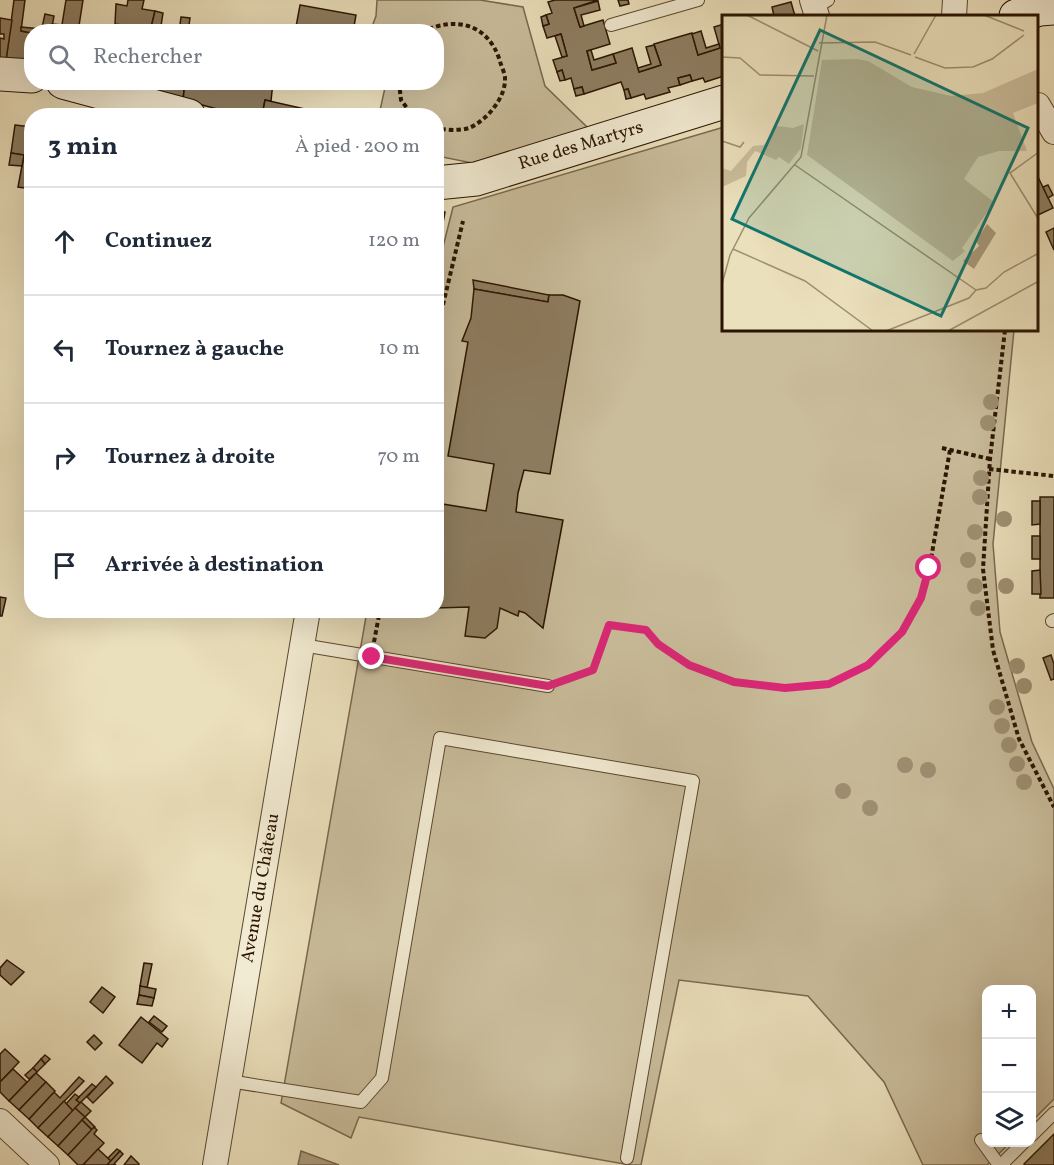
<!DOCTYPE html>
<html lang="fr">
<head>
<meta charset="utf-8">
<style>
  :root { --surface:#fff; --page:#f2f2f3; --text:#1f2937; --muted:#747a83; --line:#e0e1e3 }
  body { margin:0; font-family:Vollkorn,serif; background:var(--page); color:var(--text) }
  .controls { position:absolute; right:18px; bottom:18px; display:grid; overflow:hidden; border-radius:12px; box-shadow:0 6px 24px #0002 }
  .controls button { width:54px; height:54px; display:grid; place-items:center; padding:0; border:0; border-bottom:2px solid var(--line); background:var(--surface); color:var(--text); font:30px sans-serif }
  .stop { position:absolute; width:18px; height:18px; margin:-14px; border:4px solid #db2777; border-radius:50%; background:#fff }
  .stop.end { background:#db2777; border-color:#fff; box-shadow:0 2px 6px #0008 }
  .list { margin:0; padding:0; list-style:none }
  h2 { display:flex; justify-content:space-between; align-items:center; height:78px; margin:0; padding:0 24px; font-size:26px }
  h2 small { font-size:20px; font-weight:400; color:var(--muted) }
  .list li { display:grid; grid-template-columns:39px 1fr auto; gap:18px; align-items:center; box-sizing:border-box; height:108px; padding:0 24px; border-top:2px solid var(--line) }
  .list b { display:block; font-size:22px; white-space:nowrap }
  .list em { font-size:20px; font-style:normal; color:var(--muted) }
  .icon { flex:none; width:33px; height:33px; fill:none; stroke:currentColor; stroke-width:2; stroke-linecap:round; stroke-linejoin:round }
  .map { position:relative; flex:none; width:1054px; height:1165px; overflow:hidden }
  .search { position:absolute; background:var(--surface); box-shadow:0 6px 24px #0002; left:24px; top:24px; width:420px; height:66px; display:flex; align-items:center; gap:15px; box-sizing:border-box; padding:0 21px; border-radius:24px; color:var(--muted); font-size:22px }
  .panel { position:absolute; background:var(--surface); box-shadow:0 6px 24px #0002; left:24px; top:108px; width:420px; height:510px; border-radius:24px }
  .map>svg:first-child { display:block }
</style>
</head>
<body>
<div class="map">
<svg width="1054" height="1165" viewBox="0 0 1054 1165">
  <rect width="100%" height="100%" fill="#ebe0bc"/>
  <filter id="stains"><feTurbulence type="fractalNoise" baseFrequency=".00333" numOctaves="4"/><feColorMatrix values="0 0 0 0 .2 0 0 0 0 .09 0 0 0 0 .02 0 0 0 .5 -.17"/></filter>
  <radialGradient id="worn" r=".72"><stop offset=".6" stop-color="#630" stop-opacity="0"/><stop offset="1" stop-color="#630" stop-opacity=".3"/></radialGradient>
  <g fill="#cabd9c" stroke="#7a684e" stroke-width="1.5">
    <polygon points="377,0 480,0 523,7 545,86 588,128 472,163 437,156 436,116 379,115 386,83 384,83 436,82 436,32 370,32 376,16"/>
    <polygon points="724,127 724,330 1014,330 993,544 1000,632 1032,742 1054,789 1054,1099 1032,1121 1032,990 986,990 986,1142 1010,1143 987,1165 923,1165 884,1082 808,996 679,980 641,1165 630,1165 359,1117 351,1138 281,1103 367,611 436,610 436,275 453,207"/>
  </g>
  <polygon fill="#a99b7c" stroke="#76654b" stroke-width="1.5" points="301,1151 339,1165 298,1165"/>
  <g fill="#8e7e62" stroke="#291401" stroke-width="1.5">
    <polygon points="14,0 25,0 21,31 32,33 32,63 6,60"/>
    <polygon points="66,0 83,0 78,32 61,31"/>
    <polygon points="128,0 144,0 142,9 155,11 150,32 140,32 140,28 115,24 116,4 127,6"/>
    <polygon points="555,0 598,0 574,8 580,27 603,20 610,44 587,51 592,70 616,63 613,54 632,48 639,72 661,65 654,44 692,33 698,55 720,48 714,27 724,24 724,76 705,82 703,78 692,81 690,75 678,78 680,85 668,88 670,92 646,99 644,94 631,98 628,89 624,90 621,82 584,94 582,87 574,89 571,78 565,80 562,70 557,72 553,60 567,56 561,34 547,38 543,26 549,24 546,15 552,13 548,2"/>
    <polygon points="618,0 628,0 629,4 620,6"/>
    <polygon points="598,1 600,10 581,15 584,26 580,27 574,8"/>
    <polygon points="791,2 795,16 774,16 772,7"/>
    <polygon points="300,5 356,15 353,32 322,28 322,32 295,32"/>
    <polygon points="155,11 163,13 160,32 150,32"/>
    <polygon points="45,14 54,16 51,32 41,32"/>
    <polygon points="546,15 549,24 543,26 541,17"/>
    <polygon points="181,17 190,18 188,32 179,32"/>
    <polygon points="0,18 12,20 6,60 0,59 0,38 4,39 4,34 0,34"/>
    <polygon points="52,24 62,25 62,32 51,32"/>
    <polygon points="21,27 41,29 41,32 32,33 21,31"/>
    <polygon points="701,31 706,48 719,44 720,48 698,55 692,34"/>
    <polygon points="561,34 567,56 562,57 555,36"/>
    <polygon points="654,45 661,65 639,72 638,68 651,64 646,47"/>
    <polygon points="591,50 594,60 613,54 616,63 592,70 587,51"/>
    <polygon points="562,70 565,80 560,81 557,72"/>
    <polygon points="690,75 692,81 680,85 678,78"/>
    <polygon points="118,82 145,82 144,89"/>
    <polygon points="145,82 185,82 183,100 144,89"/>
    <polygon points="185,82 273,82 271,101 265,100 262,116 240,115 183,100"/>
    <polygon points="331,82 350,82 349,85 344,84 343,88 331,85"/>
    <polygon points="582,87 584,94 576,96 574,89"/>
    <polygon points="628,89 631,98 626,99 624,90"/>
    <polygon points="265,100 305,109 303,116 262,116"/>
    <polygon points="305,109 316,111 316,116 303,116"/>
    <polygon points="316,111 336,116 316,116"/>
    <polygon points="15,125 32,127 32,189 18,187 24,155 11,153"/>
    <polygon points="11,153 24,155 22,166 9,165"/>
    <polygon points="1038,177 1053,208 1038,215"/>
    <polygon points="1048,185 1053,195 1048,198 1043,187"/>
    <polygon points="441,211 445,212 443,223 439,223"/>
    <polygon points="1054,228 1054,250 1046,232"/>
    <polygon points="437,229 441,231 439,242 436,241"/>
    <polygon points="473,280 549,295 548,302 474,289"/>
    <polygon points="474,289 548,302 549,295 563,295 580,301 550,474 524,470 518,493 516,512 563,520 543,628 525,613 519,611 518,616 500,608 497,628 485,638 465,636 469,607 436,608 436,503 486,511 494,464 448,456 468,342 462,341 471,318"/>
    <rect x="1040" y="497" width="14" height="101"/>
    <polygon points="1032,501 1040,501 1040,524 1032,525"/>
    <rect x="1032" y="536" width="8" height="23"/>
    <polygon points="1040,570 1041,594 1032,594 1032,571"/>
    <polygon points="0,597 6,598 2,616 0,616"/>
    <polygon points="1051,655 1054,664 1054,679 1051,680 1043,658"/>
    <polygon points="7,960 24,972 11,985 0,975 0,968"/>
    <polygon points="144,963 152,964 147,988 140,986"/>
    <polygon points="140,986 156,989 154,998 139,995"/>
    <polygon points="102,987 115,997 103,1013 90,1002"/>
    <polygon points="139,995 154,998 152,1006 137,1004"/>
    <polygon points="154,1016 167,1026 162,1032 149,1022"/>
    <polygon points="141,1017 168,1039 162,1047 157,1043 142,1063 119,1045"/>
    <polygon points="94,1035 102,1043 95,1050 87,1042"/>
    <polygon points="5,1049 19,1062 0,1082 0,1054"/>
    <polygon points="45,1055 50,1059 45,1064 41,1059"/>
    <polygon points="41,1059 45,1064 37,1072 33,1068"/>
    <polygon points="33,1068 37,1072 29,1079 25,1075"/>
    <polygon points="13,1069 27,1082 9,1101 0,1092 0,1082"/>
    <polygon points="36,1073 46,1082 19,1110 9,1101"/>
    <polygon points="106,1076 113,1083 93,1103 87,1097"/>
    <polygon points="79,1077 84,1081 38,1128 29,1119 54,1092 60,1098"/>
    <polygon points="46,1082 55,1091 29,1119 19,1110"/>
    <polygon points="92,1084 96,1087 80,1103 76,1100"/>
    <polygon points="75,1094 79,1097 76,1100 80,1103 73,1111 66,1104"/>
    <polygon points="64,1101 73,1111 48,1137 38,1128"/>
    <polygon points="81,1102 91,1111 85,1117 75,1108"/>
    <polygon points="75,1108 85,1117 58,1146 48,1137"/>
    <polygon points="85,1117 95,1127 92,1130 82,1120"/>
    <polygon points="82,1120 92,1130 68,1155 58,1146"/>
    <polygon points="94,1127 97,1130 94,1134 104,1143 83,1165 78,1165 68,1155"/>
    <polygon points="1054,1134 1054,1165 1025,1165 1024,1164"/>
    <polygon points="98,1149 111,1161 107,1165 83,1165"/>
    <polygon points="117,1149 120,1151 111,1161 108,1158"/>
    <polygon points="120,1151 123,1154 114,1164 116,1165 107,1165"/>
    <polygon points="131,1156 139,1164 138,1165 124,1165"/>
  </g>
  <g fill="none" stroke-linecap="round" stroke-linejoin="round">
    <defs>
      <g id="lane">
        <polyline points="815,8 828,0"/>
        <polyline points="611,25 698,0"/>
        <polyline points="1052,621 1054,620"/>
        <polyline points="302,645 548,686"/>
        <polyline points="229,1081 361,1102 382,1078 440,738 693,781 627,1158"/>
        <polyline points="1032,1135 1054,1113"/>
        <polyline points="981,1140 999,1165"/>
        <polyline points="1001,1165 1024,1142"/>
      </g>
      <g id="street">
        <polyline points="812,0 817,16"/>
        <polyline points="954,16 955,0"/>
        <polyline points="1038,105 1054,132"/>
        <polyline points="0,1121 47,1165"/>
        <polyline points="215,1165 308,610"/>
      </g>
      <g id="secondary">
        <polyline points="1016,16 1040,9 1054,8"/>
        <polyline points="0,74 32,76"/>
        <polyline points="63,82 189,116"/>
        <polyline points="436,183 476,179 724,102"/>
      </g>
    </defs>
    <use href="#lane" stroke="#5a4730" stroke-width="14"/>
    <use href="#street" stroke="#5a4730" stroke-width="26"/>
    <use href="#secondary" stroke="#291401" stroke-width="35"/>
    <g stroke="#291401" stroke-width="4" stroke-dasharray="4.5 3" stroke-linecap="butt">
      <path d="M422,32C455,16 488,23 500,61C501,66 505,73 505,78C506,98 486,121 469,128C459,131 446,130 436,128"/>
      <polyline points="399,82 401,100 413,116"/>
      <polyline points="1005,330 990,459 983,569 993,650 1019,739 1054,807"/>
      <polyline points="436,334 463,221"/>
      <polyline points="942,448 990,459"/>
      <polyline points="989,469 1054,476"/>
      <polyline points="436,482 440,483"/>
      <polyline points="374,642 380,610"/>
      <path d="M562,681L593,670L609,625L646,630C676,665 717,680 762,685C780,687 813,689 830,683C870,670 905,637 921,598C929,579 931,557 935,536C940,507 945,479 950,450"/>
    </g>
    <use href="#lane" stroke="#f2ebd3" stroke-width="12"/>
    <use href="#street" stroke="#f2ebd3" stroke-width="24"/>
    <use href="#secondary" stroke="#f2ebd3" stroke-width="33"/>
  </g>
  <g fill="#9f9073">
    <circle cx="991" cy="402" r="8"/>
    <circle cx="988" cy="423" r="8"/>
    <circle cx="981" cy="478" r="8"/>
    <circle cx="980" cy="497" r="8"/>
    <circle cx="1004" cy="519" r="8"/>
    <circle cx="975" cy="532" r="8"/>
    <circle cx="968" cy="560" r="8"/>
    <circle cx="975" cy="586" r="8"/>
    <circle cx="1006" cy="586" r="8"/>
    <circle cx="978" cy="608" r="8"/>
    <circle cx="1017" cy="666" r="8"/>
    <circle cx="1024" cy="686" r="8"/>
    <circle cx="997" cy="707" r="8"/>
    <circle cx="1002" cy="726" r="8"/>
    <circle cx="1009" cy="745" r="8"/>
    <circle cx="1017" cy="764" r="8"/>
    <circle cx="905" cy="765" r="8"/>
    <circle cx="928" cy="770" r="8"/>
    <circle cx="1024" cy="782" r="8"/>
    <circle cx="843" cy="791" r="8"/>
    <circle cx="870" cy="808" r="8"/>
  </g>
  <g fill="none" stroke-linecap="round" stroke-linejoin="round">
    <polyline stroke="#db2777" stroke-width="8" points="372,657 548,686 593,670 609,625 646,630 658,644 689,665 734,682 785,688 829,684 868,665 902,632 921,598 929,568"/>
  </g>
  <g text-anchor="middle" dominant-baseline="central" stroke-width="4.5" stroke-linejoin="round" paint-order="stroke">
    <g font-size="18" fill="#291401" stroke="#f2ebd3">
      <text transform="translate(581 146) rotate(-17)">Rue des Martyrs</text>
      <text transform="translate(261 888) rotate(-80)">Avenue du Château</text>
    </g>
  </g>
  <g transform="translate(722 15)">
    <rect width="316" height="316" fill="#ebe0bc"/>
    <path d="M135,44L146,46L190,72L229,81L261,78L316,54V88L291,98L305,136H277L256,142L242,164L272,187L240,233L243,236L231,246L85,140L100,45ZM82,109L79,133L67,149L57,142L54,145L33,136L25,147L24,161L0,172V153L9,156L31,131L42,130L55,111L71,113Z" fill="#cabd9c"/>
    <path d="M265,209L274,218L252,254L241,246L257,231L254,226Z" fill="#a99b7c"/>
    <path fill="none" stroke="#9d8e71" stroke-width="1.5" d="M25,0L96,36M262,0L302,16M97,28L153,27L189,40M192,39L214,0M0,42L18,43L38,60L92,61M193,42L223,53L251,52L270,44L302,20M0,126L18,132L22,127M317,137L288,158L317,205M73,150L254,275M11,234L83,266L151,316M0,269L8,240L27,203L79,142L105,0M254,275L264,273L282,257L317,238M164,316L247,283L254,275M226,316L317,266"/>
    <path fill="#0f766e" fill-opacity="0.15" stroke="#0f766e" stroke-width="3" d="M98,15L306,113L219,301L10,204Z"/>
    <rect width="316" height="316" fill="none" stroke="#291401" stroke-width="3"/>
  </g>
  <rect width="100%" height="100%" filter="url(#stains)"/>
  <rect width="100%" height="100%" fill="url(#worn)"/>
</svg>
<div class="controls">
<button>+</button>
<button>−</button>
<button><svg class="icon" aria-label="layers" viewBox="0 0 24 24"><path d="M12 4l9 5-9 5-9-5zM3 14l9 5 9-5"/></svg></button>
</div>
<div class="stop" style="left:929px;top:568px"></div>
<div class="stop end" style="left:372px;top:657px"></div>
<div class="search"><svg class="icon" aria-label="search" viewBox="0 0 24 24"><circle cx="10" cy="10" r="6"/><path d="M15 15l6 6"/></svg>Rechercher</div>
<section class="panel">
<h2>3 min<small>À pied · 200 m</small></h2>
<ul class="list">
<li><svg class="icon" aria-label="ahead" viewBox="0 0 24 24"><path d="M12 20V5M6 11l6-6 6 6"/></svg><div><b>Continuez</b></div><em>120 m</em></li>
<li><svg class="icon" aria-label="left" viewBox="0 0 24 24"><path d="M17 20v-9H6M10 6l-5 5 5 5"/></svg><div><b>Tournez à gauche</b></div><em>10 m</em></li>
<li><svg class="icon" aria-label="right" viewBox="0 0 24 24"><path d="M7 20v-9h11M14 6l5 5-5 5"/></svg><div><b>Tournez à droite</b></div><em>70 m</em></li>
<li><svg class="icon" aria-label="arrive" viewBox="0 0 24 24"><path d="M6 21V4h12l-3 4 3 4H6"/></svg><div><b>Arrivée à destination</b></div></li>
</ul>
</section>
</div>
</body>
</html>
